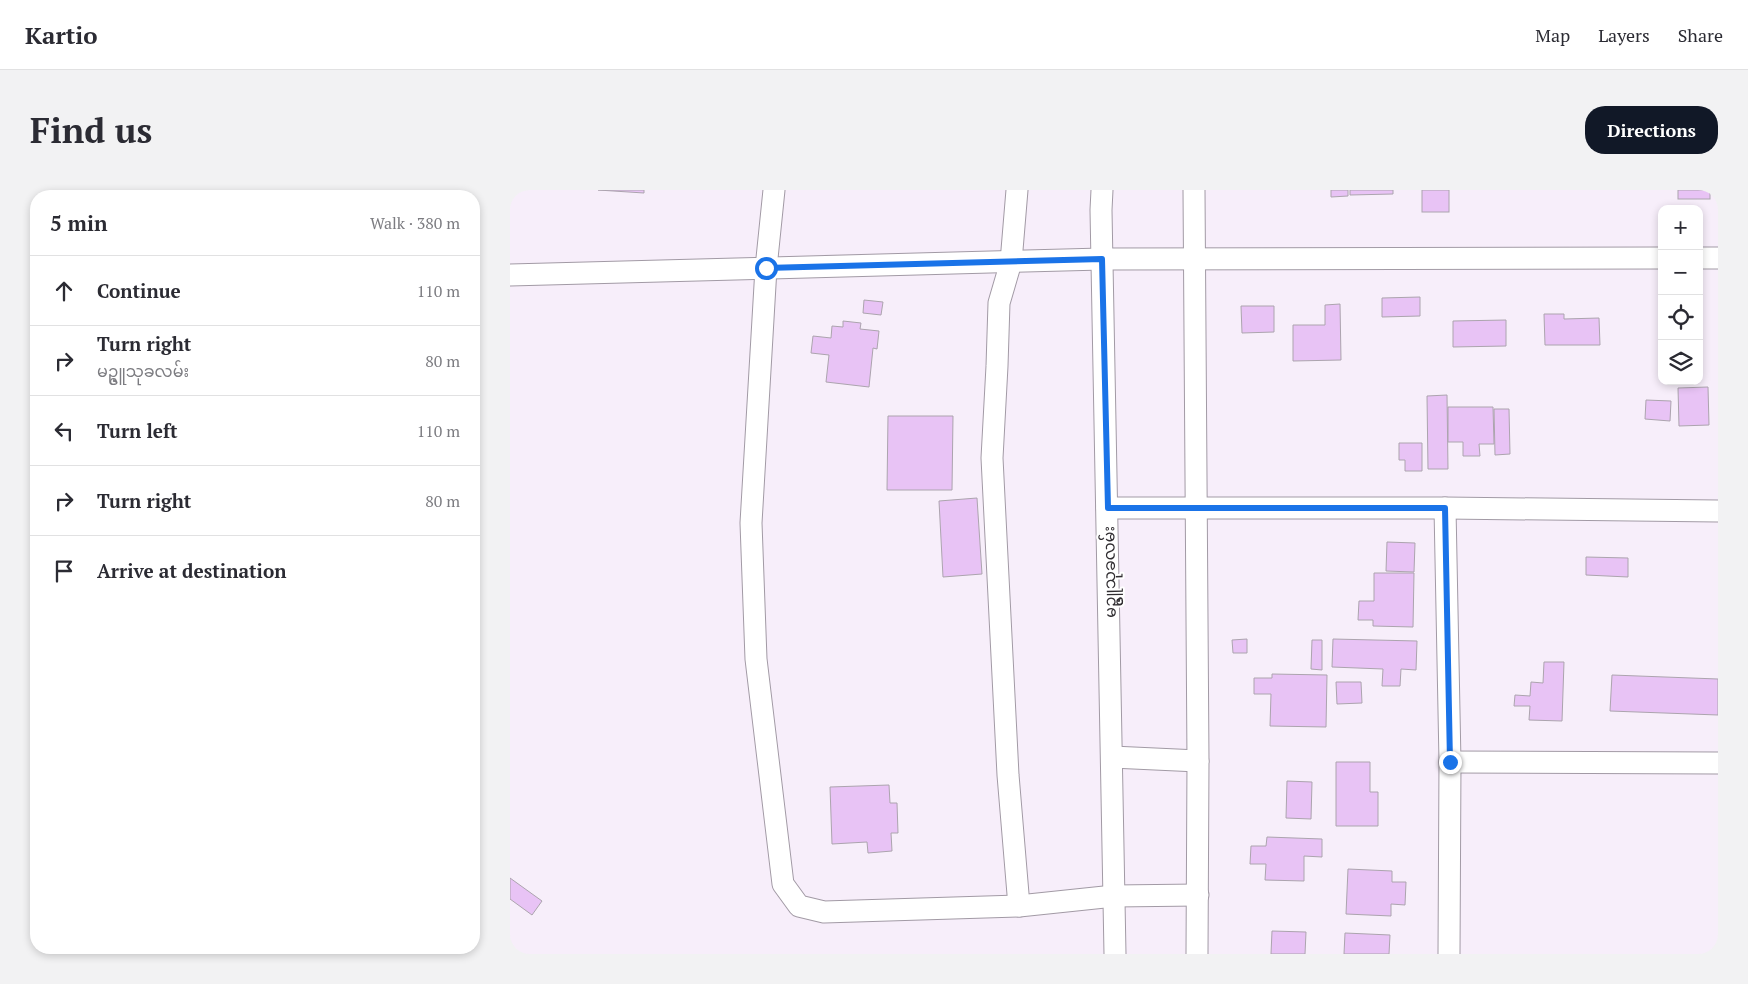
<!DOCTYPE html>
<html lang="en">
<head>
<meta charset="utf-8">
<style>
  :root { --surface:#fff; --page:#f2f2f3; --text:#2b2b33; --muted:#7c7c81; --line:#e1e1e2; --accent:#111827 }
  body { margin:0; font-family:"PT Serif","Noto Sans Myanmar",serif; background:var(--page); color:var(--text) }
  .controls { position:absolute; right:15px; top:15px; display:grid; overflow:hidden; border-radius:10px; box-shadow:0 2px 8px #0003 }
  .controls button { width:45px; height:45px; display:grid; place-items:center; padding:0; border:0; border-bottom:1px solid var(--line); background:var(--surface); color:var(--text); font:25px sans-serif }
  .stop { position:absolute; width:15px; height:15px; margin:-11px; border:4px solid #1a73e8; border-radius:50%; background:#fff }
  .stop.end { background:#1a73e8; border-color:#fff; box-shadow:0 1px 5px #0008 }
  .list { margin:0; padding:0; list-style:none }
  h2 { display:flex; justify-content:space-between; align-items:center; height:65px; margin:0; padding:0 20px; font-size:21px }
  h2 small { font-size:16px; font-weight:400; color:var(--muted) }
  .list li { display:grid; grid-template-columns:32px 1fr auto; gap:15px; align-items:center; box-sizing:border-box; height:70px; padding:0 20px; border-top:1px solid var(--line) }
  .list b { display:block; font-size:19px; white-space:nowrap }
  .list p { margin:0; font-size:16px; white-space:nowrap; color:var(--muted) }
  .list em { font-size:16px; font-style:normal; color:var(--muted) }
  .icon { flex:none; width:28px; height:28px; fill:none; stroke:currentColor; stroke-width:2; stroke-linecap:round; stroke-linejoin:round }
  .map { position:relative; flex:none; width:1208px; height:764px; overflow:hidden; border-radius:20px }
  header { display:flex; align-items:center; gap:30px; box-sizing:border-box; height:70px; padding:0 25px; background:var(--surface); border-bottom:1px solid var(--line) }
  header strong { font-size:24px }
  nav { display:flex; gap:28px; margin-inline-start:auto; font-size:18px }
  .intro { display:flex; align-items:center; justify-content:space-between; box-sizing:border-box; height:120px; padding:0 30px }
  h1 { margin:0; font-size:35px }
  .button { padding:12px 22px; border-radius:20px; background:var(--accent); color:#fff; font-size:18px; font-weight:700 }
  main { display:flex; gap:30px; padding:0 30px }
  aside { flex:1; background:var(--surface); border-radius:20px; box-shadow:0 2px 8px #0003 }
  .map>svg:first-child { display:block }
</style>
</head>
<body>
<header>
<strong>Kartio</strong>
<nav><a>Map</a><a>Layers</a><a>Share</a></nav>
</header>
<div class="intro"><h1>Find us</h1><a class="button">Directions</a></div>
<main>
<aside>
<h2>5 min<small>Walk · 380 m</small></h2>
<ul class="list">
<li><svg class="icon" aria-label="ahead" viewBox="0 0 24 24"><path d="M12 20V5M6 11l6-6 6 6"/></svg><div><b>Continue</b></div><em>110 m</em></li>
<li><svg class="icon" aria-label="right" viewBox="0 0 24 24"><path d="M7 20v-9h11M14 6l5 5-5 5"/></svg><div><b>Turn right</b><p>မဥ္ဇူသုခလမ်း</p></div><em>80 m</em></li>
<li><svg class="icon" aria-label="left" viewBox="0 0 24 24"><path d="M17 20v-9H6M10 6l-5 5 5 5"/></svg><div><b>Turn left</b></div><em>110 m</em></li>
<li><svg class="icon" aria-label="right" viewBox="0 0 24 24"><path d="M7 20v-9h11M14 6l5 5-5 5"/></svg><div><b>Turn right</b></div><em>80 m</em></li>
<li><svg class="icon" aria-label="arrive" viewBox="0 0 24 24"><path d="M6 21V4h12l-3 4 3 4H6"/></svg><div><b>Arrive at destination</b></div></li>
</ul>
</aside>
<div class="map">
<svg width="1208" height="764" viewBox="0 0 1208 764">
  <rect width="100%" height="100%" fill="#f7eefa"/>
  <g fill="#e8c3f5" stroke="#aca4ae">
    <polygon points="88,0 134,0 134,3"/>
    <polygon points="821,0 838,0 838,6 821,7"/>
    <polygon points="840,0 883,0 883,4 840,5"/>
    <rect x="912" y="0" width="27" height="22"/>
    <rect x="1168" y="0" width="32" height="9"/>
    <polygon points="910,107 910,126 872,127 872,108"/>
    <polygon points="354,110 373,112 371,125 353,123"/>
    <polygon points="830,114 831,170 783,171 783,135 815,135 815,115"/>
    <polygon points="731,116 764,116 764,142 732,143"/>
    <polygon points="1034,124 1054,124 1054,129 1089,128 1090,155 1035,155"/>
    <polygon points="996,130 996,156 943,157 943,131"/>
    <polygon points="333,131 351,133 350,139 369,141 367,159 363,158 359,197 316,192 319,165 301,163 303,146 321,148 322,136 333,137"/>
    <polygon points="1198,197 1199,235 1169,236 1168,198"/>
    <polygon points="937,205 938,279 918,279 917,206"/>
    <polygon points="1136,210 1161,211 1160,231 1135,229"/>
    <polygon points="938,217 983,217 984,254 969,254 970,266 953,266 953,252 938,252"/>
    <polygon points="984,219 999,219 1000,264 985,265"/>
    <polygon points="378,226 443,226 442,300 377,300"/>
    <polygon points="889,253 912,253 912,281 895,281 895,270 889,270"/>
    <polygon points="467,308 472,384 433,387 429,311"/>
    <polygon points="877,352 905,353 904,382 876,381"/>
    <polygon points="1076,367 1118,368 1118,387 1076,385"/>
    <polygon points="864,383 904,383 903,437 863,436 863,430 848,430 849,411 864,411"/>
    <polygon points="737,449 737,463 723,463 722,450"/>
    <polygon points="823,449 907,451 906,480 891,479 890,496 872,496 873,479 822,477"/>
    <polygon points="802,450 812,450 812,480 801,479"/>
    <polygon points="1034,472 1054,472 1052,531 1019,530 1020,516 1004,516 1005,505 1020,506 1021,492 1033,493"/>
    <polygon points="762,484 817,485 816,537 760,536 761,504 744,504 744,488 762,488"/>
    <polygon points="1102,485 1208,489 1208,525 1100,521"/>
    <polygon points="826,492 851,492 852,513 827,514"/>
    <polygon points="826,572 860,572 860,602 868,602 868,636 826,636"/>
    <polygon points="777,591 802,592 801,629 776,628"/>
    <polygon points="379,595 380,613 387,613 388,643 381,643 382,661 358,663 357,652 322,654 320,597"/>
    <polygon points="757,647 812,649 812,667 794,666 794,691 755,690 756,674 740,674 741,656 756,656"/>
    <polygon points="838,679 882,681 882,692 896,692 895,715 881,714 881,726 836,724"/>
    <polygon points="0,688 32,711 22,725 0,709"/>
    <polygon points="762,741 796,742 795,764 761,764"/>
    <polygon points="835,743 880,745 879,764 834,764"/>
  </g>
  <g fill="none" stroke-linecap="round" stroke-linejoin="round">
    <defs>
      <g id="minor">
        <polyline points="264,0 256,78 241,333 246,469 273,694 289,716 314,722 509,716 604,706 688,705"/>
        <polyline points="507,0 501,72 489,113 487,176 482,268 498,585 509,716"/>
        <polyline points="592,0 591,20 605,764"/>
        <polyline points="684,0 688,571 687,764"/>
        <polyline points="1189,68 1208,68"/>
        <polyline points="0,85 592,69 1152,68"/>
        <polyline points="597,318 935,318 1208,321"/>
        <polyline points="935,318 940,572 939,764"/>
        <polyline points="602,567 688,571"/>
        <polyline points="940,572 1208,573"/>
      </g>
    </defs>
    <use href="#minor" stroke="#a29aa5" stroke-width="23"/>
    <use href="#minor" stroke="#fff" stroke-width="21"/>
  </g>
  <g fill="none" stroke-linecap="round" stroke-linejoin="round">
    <polyline stroke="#1a73e8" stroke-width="6" points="256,78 592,69 598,318 935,318 940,572"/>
  </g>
  <g text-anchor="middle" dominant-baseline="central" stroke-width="4" stroke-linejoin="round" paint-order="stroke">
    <g font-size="16" fill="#302d31" stroke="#fff">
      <text transform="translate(599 382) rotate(-91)">မဥ္ဇူသုခလမ်း</text>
    </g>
  </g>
</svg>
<div class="controls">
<button>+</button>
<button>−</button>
<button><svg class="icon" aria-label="locate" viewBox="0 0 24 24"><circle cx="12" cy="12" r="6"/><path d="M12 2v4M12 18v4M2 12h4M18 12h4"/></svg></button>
<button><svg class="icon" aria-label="layers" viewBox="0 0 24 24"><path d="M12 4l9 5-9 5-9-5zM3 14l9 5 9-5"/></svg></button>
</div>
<div class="stop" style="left:256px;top:78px"></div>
<div class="stop end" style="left:940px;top:572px"></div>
</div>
</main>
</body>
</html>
